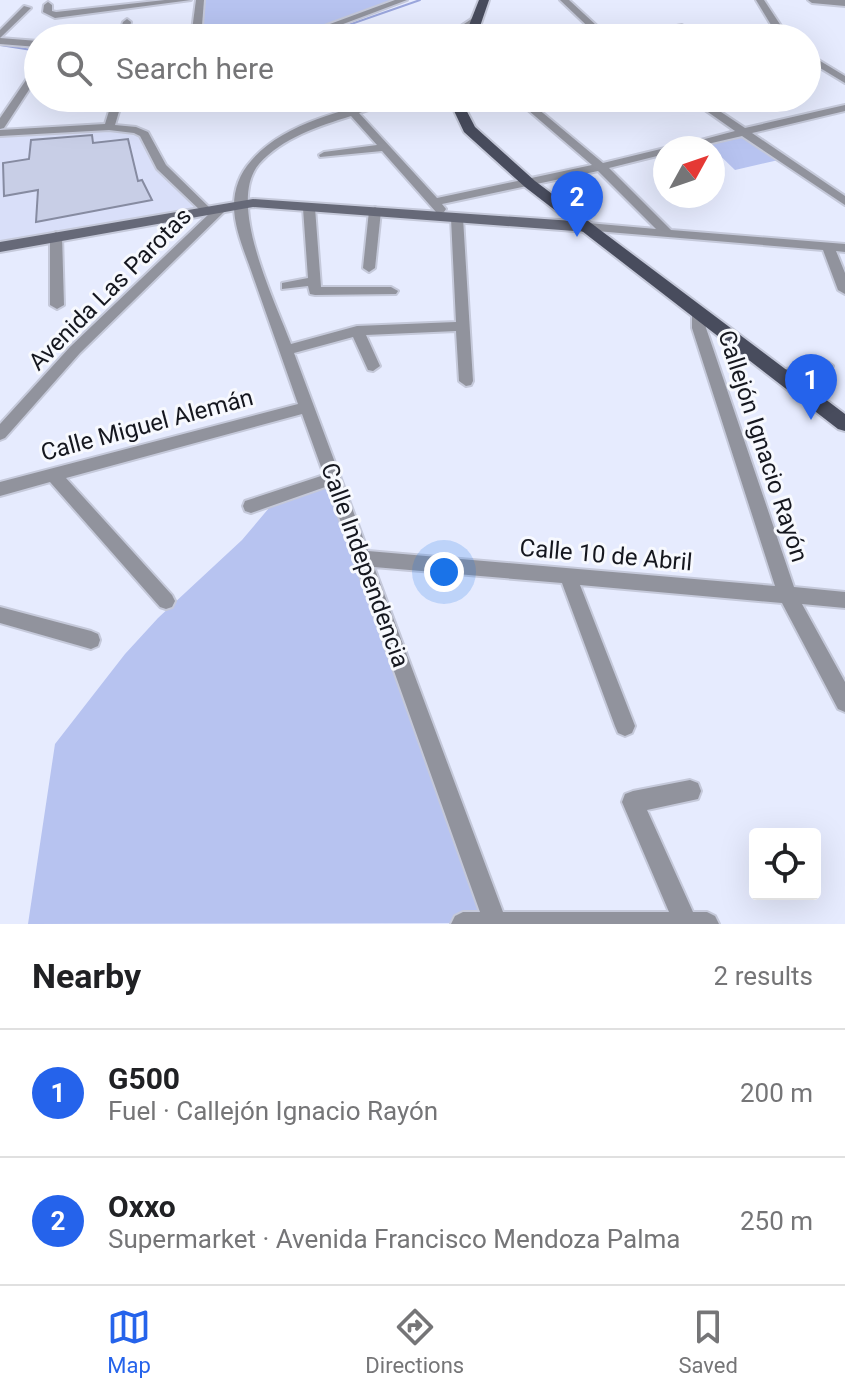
<!DOCTYPE html>
<html lang="en">
<head>
<meta charset="utf-8">
<style>
  :root { --surface:#fff; --page:#f2f2f2; --text:#202124; --muted:#757577; --line:#e0e0e0; --accent:#2563eb }
  body { margin:0; font-family:Roboto,sans-serif; background:var(--page); color:var(--text) }
  .controls { position:absolute; right:24px; bottom:24px; display:grid; overflow:hidden; border-radius:8px; box-shadow:0 8px 32px #0002 }
  .controls button { width:72px; height:72px; display:grid; place-items:center; padding:0; border:0; border-bottom:2px solid var(--line); background:var(--surface); color:var(--text); font:40px sans-serif }
  .compass { position:absolute; left:653px; top:136px; width:72px; height:72px; border-radius:50%; background:var(--surface); box-shadow:0 8px 32px #0002; rotate:50deg }
  .you { position:absolute; left:444px; top:572px; width:28px; height:28px; margin:-20px; border:6px solid #fff; border-radius:50%; background:#1a73e8; box-shadow:0 0 0 12px #1a73e833 }
  .badge { display:grid; place-items:center; width:52px; height:52px; border-radius:50%; background:var(--accent); color:#fff; font-size:26px; font-weight:700 }
  .pin { position:absolute; translate:-50% -66px; filter:drop-shadow(0 2px 4px #0008) }
  .pin::after { content:''; position:absolute; top:42px; width:28px; height:24px; background:inherit; clip-path:polygon(0 0,100% 0,50% 100%) }
  .list { margin:0; padding:0; list-style:none }
  h2 { display:flex; justify-content:space-between; align-items:center; height:104px; margin:0; padding:0 32px; font-size:34px }
  h2 small { font-size:26px; font-weight:400; color:var(--muted) }
  .list li { display:grid; grid-template-columns:52px 1fr auto; gap:24px; align-items:center; box-sizing:border-box; height:128px; padding:0 32px; border-top:2px solid var(--line) }
  .list b { display:block; font-size:30px; white-space:nowrap }
  .list p { margin:0; font-size:26px; white-space:nowrap; color:var(--muted) }
  .list em { font-size:26px; font-style:normal; color:var(--muted) }
  .icon { flex:none; width:44px; height:44px; fill:none; stroke:currentColor; stroke-width:2; stroke-linecap:round; stroke-linejoin:round }
  .map { position:relative; flex:none; width:845px; height:924px; overflow:hidden }
  .search { position:absolute; background:var(--surface); box-shadow:0 8px 32px #0002; left:24px; right:24px; top:24px; height:88px; display:flex; align-items:center; gap:20px; box-sizing:border-box; padding:0 28px; border-radius:44px; color:var(--muted); font-size:30px }
  .sheet { height:360px; background:var(--surface) }
  nav { display:flex; justify-content:space-around; align-items:center; box-sizing:border-box; height:112px; border-top:2px solid var(--line); background:var(--surface); font-size:22px; color:var(--muted) }
  nav a { display:grid; justify-items:center; gap:4px }
  nav .on { color:var(--accent) }
  .map>svg:first-child { display:block }
</style>
</head>
<body>
<div class="map">
<svg width="845" height="924" viewBox="0 0 845 924">
  <rect width="100%" height="100%" fill="#e6ebfe"/>
  <polygon fill="#d9dff9" points="109,127 136,130 161,167 207,210 0,247 0,133"/>
  <g fill="#b7c3f0">
    <polygon points="200,0 403,0 297,38 196,38"/>
    <polygon points="742,131 783,159 735,170 705,141"/>
    <polygon points="333,478 496,923 28,924 55,744 125,654 158,618 242,540 269,508"/>
  </g>
  <g fill="none" stroke-linecap="round" stroke-linejoin="round">
    <g stroke="#9aa6dc" stroke-width="2">
      <polyline points="311,38 420,0"/>
      <polyline points="0,45 38,51"/>
    </g>
  </g>
  <polygon fill="#c8cee6" stroke="#868ba1" stroke-width="2" points="92,135 93,143 128,139 138,181 142,180 152,200 36,222 38,190 4,196 3,163 29,159 31,140"/>
  <g fill="none" stroke-linecap="round" stroke-linejoin="round">
    <defs>
      <g id="street">
        <polygon points="165,0 191,0 55,18 43,12 44,5 48,2 52,5 52,11 56,12"/>
        <polygon points="196,0 204,0 201,38 191,38"/>
        <polygon points="395,0 407,0 306,38 292,38"/>
        <polygon points="560,0 569,0 610,38 600,38"/>
        <polygon points="756,0 764,0 789,38 779,38"/>
        <polygon points="808,0 845,0 845,6 812,3"/>
        <polygon points="24,6 31,8 0,38 0,30"/>
        <polygon points="476,16 480,19 479,21 456,38 443,38"/>
        <polygon points="127,19 131,22 128,38 118,38 123,22"/>
        <polygon points="682,25 686,28 685,30 635,38 612,38"/>
        <polygon points="0,38 38,41 38,47 0,44"/>
        <polygon points="807,53 845,76 845,83 807,60"/>
        <polygon points="38,66 38,76 4,128 0,129 0,118 35,67"/>
        <polygon points="113,98 123,98 115,125 136,127 148,132 166,165 213,211 220,206 226,210 80,353 5,438 0,440 0,424 70,347 210,213 203,213 157,169 140,136 134,133 109,130 0,136 0,130 105,124"/>
        <path d="M389,98H405L359,113L437,198L592,165L514,98H525L603,163L665,148H666L665,154L609,168L671,230L845,244V252L836,251L845,273V294L838,290L823,250L584,230V224L588,223L656,229L598,171L442,204L446,209L444,212H436L382,151L320,157L319,155L324,152L377,145L351,116C319,126 282,138 259,164C226,203 275,301 291,344L357,326L456,322L451,218L457,214L463,218L473,381L471,385L466,386L459,381L456,331L366,335L380,366L373,371L368,370L353,337L294,353L368,551L775,586L692,328V309H702L706,328L794,587L845,592V608L802,604L845,682V712L838,709L782,603L580,585L635,726L632,733L625,736L618,733L615,726L562,583L374,567L503,912H669L622,802L625,794L633,791L690,780L698,783L701,791L698,799L647,810L693,912H707L715,916L719,924H451L455,916L463,912H480L328,486L251,513L245,511L243,506L245,501L324,475L302,414L66,478L172,595L175,601L172,607L166,609L160,607L50,482L0,496V482L298,404C283,361 268,319 253,276C246,255 234,229 234,206C234,189 240,173 251,161C283,123 343,111 389,98Z"/>
        <polygon points="688,98 700,98 745,128 845,105 845,111 752,133 845,196 845,205 742,136 690,148 671,148 735,131"/>
        <polygon points="309,204 315,208 321,287 391,287 398,291 396,294 315,295 310,294 308,286 282,289 282,283 308,278 303,208"/>
        <polygon points="375,207 381,211 375,268 369,272 363,268 369,211"/>
        <polygon points="56,232 62,236 64,305 57,309 50,305 50,236"/>
        <polygon points="826,361 833,366 831,370 781,380 774,375 781,370"/>
        <polygon points="0,607 91,631 98,634 100,640 98,646 91,649 0,623"/>
      </g>
      <polygon id="secondary" points="253,199 588,222 596,227 588,232 253,207 0,252 0,242"/>
      <g id="primary">
        <polygon points="479,0 489,0 476,38 464,38"/>
        <polygon points="448,98 460,98 475,127 535,181 845,414 845,431 838,429 525,187 464,132"/>
      </g>
    </defs>
    <use href="#street" stroke="#c5c9da" stroke-width="4"/>
    <use href="#secondary" stroke="#c5c9da" stroke-width="4"/>
    <use href="#primary" stroke="#c5c9da" stroke-width="4"/>
    <use href="#street" fill="#91939d" fill-rule="evenodd"/>
    <use href="#secondary" fill="#666978" fill-rule="evenodd"/>
    <use href="#primary" fill="#484c5d" fill-rule="evenodd"/>
  </g>
  <g text-anchor="middle" dominant-baseline="central" stroke-width="6" stroke-linejoin="round" paint-order="stroke">
    <g font-size="24" fill="#15171f" stroke="#f7f9fe">
      <text transform="translate(110 289) rotate(-45)">Avenida Las Parotas</text>
      <text transform="translate(147 425) rotate(-15)">Calle Miguel Alemán</text>
      <text transform="translate(763 446) rotate(72)">Callejón Ignacio Rayón</text>
      <text transform="translate(606 555) rotate(5)">Calle 10 de Abril</text>
      <text transform="translate(365 565) rotate(70)">Calle Independencia</text>
    </g>
  </g>
</svg>
<div class="controls">
<button><svg class="icon" aria-label="locate" viewBox="0 0 24 24"><circle cx="12" cy="12" r="6"/><path d="M12 2v4M12 18v4M2 12h4M18 12h4"/></svg></button>
</div>
<svg class="compass" viewBox="-18 -18 36 36"><path d="M0-13l5 13h-10z" fill="#e53935"/><path d="M0 13l5-13h-10z" fill="#757577"/></svg>
<div class="you"></div>
<div class="pin badge" style="left:811px;top:420px">1</div>
<div class="pin badge" style="left:577px;top:237px">2</div>
<div class="search"><svg class="icon" aria-label="search" viewBox="0 0 24 24"><circle cx="10" cy="10" r="6"/><path d="M15 15l6 6"/></svg>Search here</div>
</div>
<section class="sheet">
<h2>Nearby<small>2 results</small></h2>
<ul class="list">
<li><span class="badge">1</span><div><b>G500</b><p>Fuel · Callejón Ignacio Rayón</p></div><em>200 m</em></li>
<li><span class="badge">2</span><div><b>Oxxo</b><p>Supermarket · Avenida Francisco Mendoza Palma</p></div><em>250 m</em></li>
</ul>
</section>
<nav>
<a class="on"><svg class="icon" aria-label="map" viewBox="0 0 24 24"><path d="M3 6l6-2 6 2 6-2v14l-6 2-6-2-6 2zM9 4v14M15 6v14"/></svg>Map</a>
<a><svg class="icon" aria-label="directions" viewBox="0 0 24 24"><path d="M12 3l9 9-9 9-9-9zM9 14v-3h6M13 9l2 2-2 2"/></svg>Directions</a>
<a><svg class="icon" aria-label="saved" viewBox="0 0 24 24"><path d="M7 4h10v16l-5-4-5 4z"/></svg>Saved</a>
</nav>
</body>
</html>
